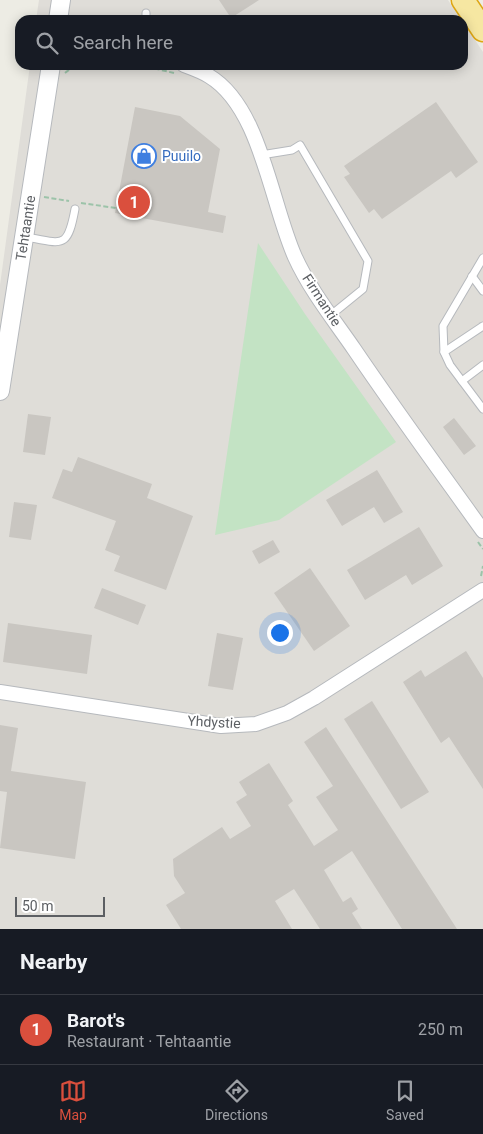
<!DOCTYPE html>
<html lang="en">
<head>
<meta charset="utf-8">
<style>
  :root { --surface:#171b24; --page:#242831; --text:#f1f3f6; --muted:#9ea1a6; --line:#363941; --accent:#da4f3d }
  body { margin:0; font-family:Roboto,sans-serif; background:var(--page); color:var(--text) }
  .scale { position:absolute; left:15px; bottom:12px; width:90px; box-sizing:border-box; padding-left:5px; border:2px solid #5c5f63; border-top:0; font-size:14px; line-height:18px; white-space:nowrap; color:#5c5f63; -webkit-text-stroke:4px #fff; paint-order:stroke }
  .you { position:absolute; left:279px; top:632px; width:18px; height:18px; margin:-12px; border:4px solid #fff; border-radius:50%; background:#1a73e8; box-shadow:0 0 0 8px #1a73e833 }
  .badge { display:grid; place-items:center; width:32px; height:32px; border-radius:50%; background:var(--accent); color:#fff; font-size:16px; font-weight:700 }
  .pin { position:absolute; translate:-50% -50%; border:2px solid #fff; box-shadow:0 1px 5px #0006 }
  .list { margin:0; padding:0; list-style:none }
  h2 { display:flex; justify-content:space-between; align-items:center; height:65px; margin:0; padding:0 20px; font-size:21px }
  h2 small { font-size:16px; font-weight:400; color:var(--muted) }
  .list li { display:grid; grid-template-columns:32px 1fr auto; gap:15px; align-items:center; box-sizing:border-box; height:70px; padding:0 20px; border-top:1px solid var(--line) }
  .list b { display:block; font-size:19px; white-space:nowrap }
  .list p { margin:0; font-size:16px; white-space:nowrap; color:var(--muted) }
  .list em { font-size:16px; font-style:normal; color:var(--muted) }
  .icon { flex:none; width:28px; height:28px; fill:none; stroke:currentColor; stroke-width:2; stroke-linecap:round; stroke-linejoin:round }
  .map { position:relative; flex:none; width:483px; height:929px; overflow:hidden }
  .search { position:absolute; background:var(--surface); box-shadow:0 2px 12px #0003; left:15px; right:15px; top:15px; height:55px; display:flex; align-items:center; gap:12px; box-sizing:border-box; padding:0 18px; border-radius:15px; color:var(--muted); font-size:19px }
  .sheet { height:135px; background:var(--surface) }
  nav { display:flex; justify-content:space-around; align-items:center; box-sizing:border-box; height:70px; border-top:1px solid var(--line); background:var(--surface); font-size:14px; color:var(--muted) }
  nav a { display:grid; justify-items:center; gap:2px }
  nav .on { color:var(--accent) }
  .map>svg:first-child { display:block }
</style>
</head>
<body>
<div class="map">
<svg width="483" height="929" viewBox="0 0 483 929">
  <rect width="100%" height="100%" fill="#edece4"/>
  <g fill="#dfddd8">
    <polygon points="39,0 448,0 461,20 36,20"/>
    <polygon points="463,22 483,52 483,929 0,929 0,285 30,65 463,65"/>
  </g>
  <polygon fill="#c3e3c4" points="258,243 305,314 396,442 279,520 215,535"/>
  <g fill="#c9c6c1">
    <polygon points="219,0 259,0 231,18"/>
    <polygon points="436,102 478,162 456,178 451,171 382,219 374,209 369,213 344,177 350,174 344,166"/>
    <polygon points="135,107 180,116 220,149 208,212 226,216 223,233 115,213"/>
    <polygon points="28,414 51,417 45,455 23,452"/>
    <polygon points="454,418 476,446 464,455 443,427"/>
    <polygon points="78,457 152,484 147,498 193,516 166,590 114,571 120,556 105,550 116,521 52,498 63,469 72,472"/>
    <polygon points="377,470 403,512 384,523 374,507 342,526 326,500"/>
    <polygon points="14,502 37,505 31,540 9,537"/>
    <polygon points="419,527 443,566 412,585 406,575 365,600 347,570"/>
    <polygon points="273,540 280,552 259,564 252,551"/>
    <polygon points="310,568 350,626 314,651 274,593"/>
    <polygon points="102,588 146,605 138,625 94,608"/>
    <polygon points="8,623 92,635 87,674 3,662"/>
    <polygon points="217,633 243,638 233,690 208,686"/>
    <polygon points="466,651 483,678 483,789 449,737 441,743 403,682 421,670 425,677"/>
    <polygon points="372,701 429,792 401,809 344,719"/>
    <polygon points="0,725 18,728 11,771 86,782 75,859 0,848 7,792 0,791"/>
    <polygon points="326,727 457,929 402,929 352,851 324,870 343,902 351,897 358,909 352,913 362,929 320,929 294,889 275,901 292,929 181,929 166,905 185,893 174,876 173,859 222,827 230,839 251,826 236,802 247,795 239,782 269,763 293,801 288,805 314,846 338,830 316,797 333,786 304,742"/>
  </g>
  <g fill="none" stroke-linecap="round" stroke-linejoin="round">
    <defs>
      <g id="service">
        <polyline points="146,20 146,13"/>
        <polyline points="261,155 292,150 300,145 368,261 363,289 331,315"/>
        <path d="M24,237C62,242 67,252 75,209"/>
        <polyline points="483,258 443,326 444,352 450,365 483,409"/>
        <polyline points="472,276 483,291"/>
        <polyline points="444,352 483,326"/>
        <polyline points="462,381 483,365"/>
      </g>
      <g id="minor">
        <path d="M184,65C192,68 201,71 209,76C261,107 271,204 295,257C310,290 334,320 354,349C396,411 440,471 483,531"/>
        <polyline points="0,692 221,726 256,724 287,713 314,698 483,590"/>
      </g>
      <g id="tertiary">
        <polyline points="58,20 61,0"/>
        <path id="s1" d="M0,391L51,65"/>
      </g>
      <polyline id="trunk" points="463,0 483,30"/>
    </defs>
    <use href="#service" stroke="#b6b9bd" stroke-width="9"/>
    <use href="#minor" stroke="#b6b9bd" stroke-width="16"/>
    <use href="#tertiary" stroke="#b6b9bd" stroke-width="20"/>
    <use href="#trunk" stroke="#dea613" stroke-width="25"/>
    <g stroke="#9cc3a9" stroke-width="2" stroke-dasharray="5 2.5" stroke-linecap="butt">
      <polyline points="140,65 174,73"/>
      <polyline points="65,73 75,65"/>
      <polyline points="44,197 69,201"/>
      <polyline points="81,203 116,208"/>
      <polyline points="478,542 483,549"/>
      <polyline points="481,576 483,566"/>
    </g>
    <use href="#service" stroke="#fff" stroke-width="7"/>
    <use href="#minor" stroke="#fff" stroke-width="14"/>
    <use href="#tertiary" stroke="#fff" stroke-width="18"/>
    <use href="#trunk" stroke="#f6e7a2" stroke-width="22"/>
  </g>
  <defs>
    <symbol id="shop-ring" viewBox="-11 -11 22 22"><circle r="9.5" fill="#fff" stroke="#3f7fe0" stroke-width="1.5"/><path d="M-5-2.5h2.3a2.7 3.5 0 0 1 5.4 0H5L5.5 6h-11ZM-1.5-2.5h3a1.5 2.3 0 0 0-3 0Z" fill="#3f7fe0"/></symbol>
  </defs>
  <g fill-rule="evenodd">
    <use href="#shop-ring" x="130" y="142" width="28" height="28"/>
  </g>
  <g text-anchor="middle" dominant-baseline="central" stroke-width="4" stroke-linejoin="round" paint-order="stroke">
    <g font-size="14" fill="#366cbe" stroke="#fff" text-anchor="start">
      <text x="162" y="156">Puuilo</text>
    </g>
    <g font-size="14" fill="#5c5f63" stroke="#fff">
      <text stroke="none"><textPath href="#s1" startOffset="165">Tehtaantie</textPath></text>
      <text transform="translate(322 300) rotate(57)">Firmantie</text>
      <text transform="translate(214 722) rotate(3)">Yhdystie</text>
    </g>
  </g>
</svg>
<div class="scale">50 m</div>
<div class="you"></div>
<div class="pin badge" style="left:134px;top:202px">1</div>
<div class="search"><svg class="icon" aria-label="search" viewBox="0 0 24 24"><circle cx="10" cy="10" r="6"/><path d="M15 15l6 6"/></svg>Search here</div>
</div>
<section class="sheet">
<h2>Nearby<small></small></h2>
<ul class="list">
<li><span class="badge">1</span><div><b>Barot's</b><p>Restaurant · Tehtaantie</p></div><em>250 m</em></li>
</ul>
</section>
<nav>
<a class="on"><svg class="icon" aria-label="map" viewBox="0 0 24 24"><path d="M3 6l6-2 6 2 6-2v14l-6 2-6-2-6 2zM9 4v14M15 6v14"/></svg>Map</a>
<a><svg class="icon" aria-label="directions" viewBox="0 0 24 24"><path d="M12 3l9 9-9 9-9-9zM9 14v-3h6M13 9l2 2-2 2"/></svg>Directions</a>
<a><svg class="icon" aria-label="saved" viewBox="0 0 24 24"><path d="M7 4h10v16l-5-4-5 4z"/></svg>Saved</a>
</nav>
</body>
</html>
